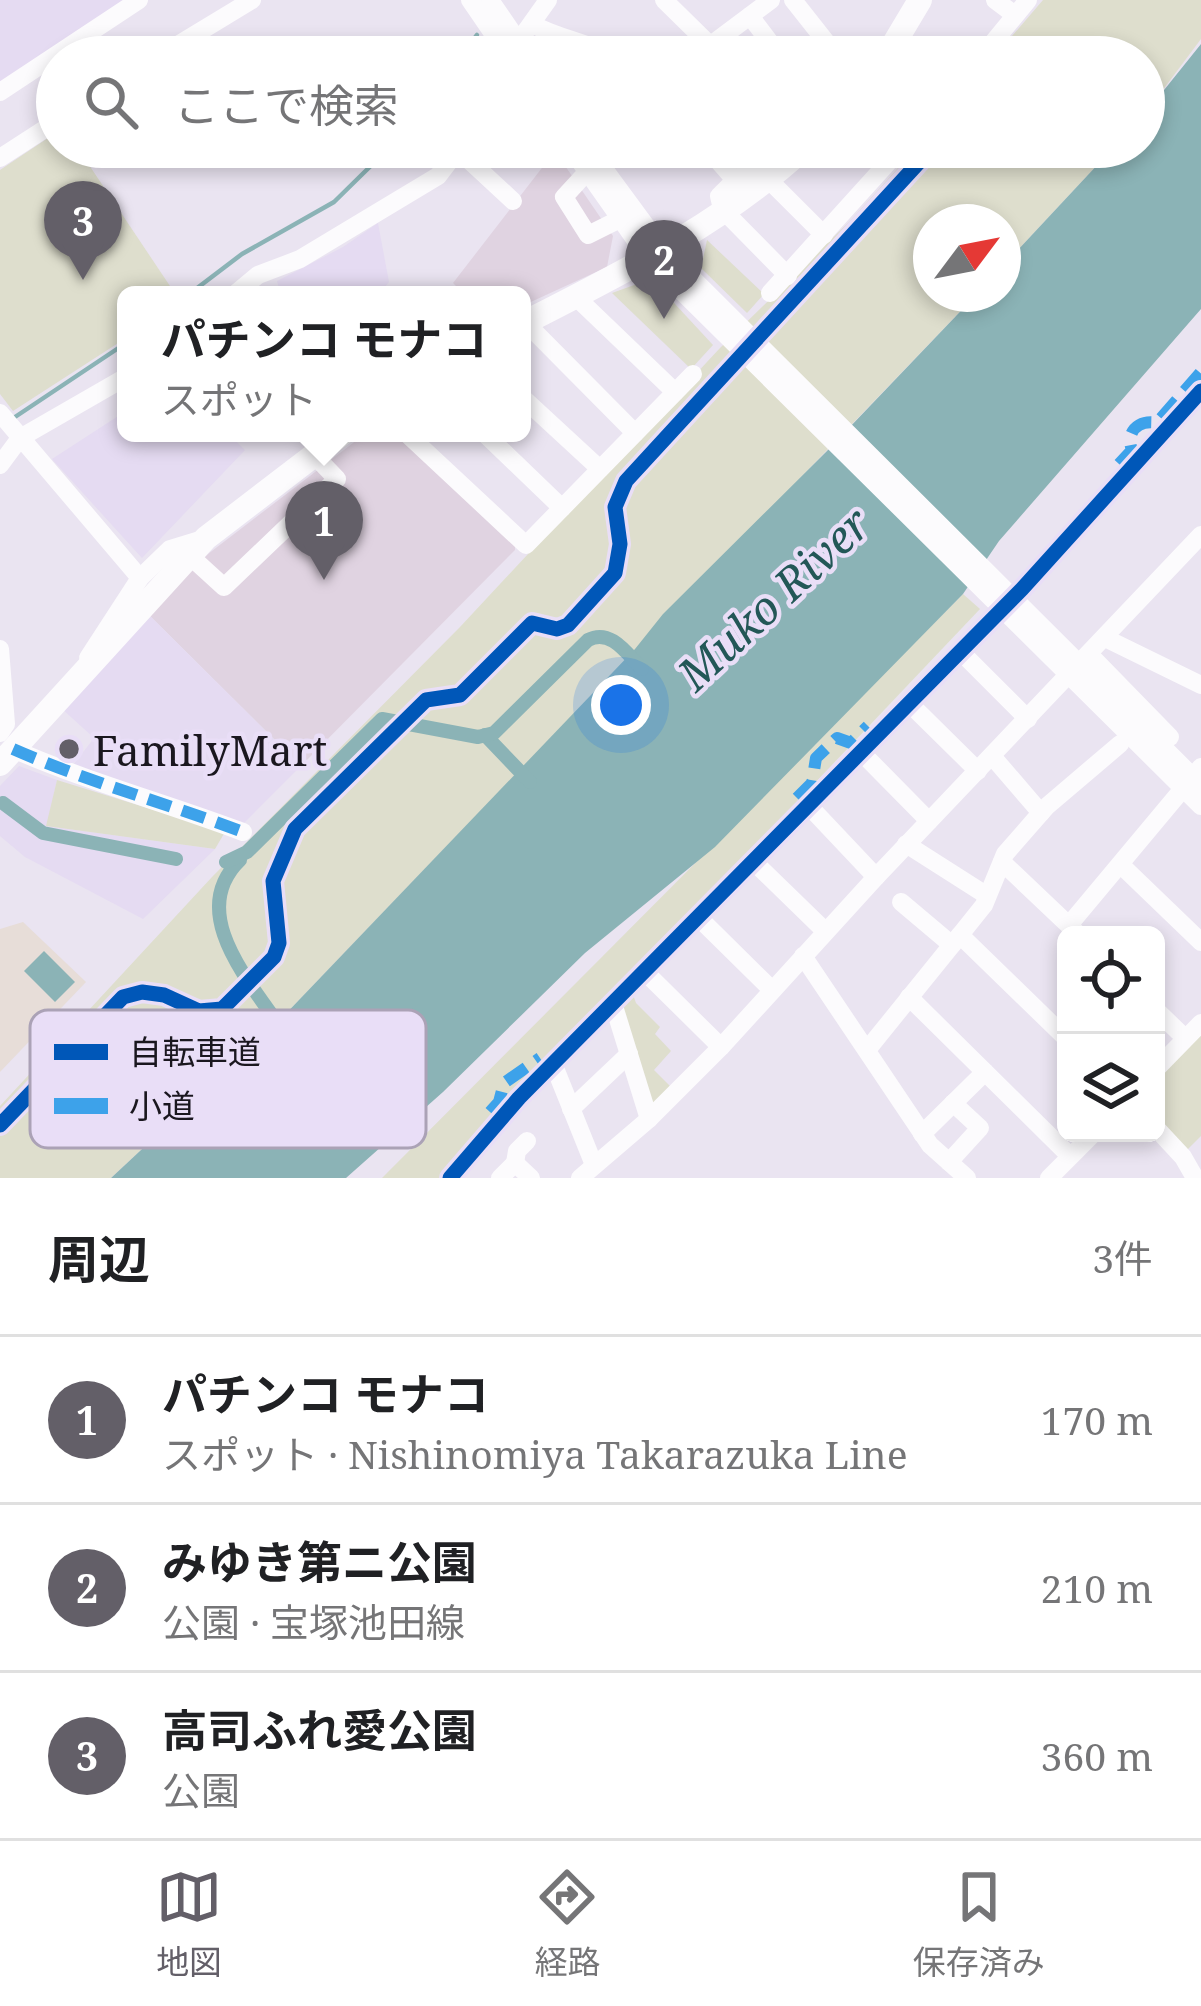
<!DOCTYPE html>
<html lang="ja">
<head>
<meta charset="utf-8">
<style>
  :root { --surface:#fff; --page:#f2f2f2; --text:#202124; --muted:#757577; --line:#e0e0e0; --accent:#635f68 }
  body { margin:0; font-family:"Noto Serif","Noto Sans JP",serif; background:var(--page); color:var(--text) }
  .controls { position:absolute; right:36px; bottom:36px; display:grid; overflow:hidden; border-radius:18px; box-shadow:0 6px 18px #0003 }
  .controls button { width:108px; height:108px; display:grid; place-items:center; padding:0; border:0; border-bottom:3px solid var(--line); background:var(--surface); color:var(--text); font:60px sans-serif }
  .compass { position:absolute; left:913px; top:204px; width:108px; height:108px; border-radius:50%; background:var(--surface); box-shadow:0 6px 18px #0003; rotate:58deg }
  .you { position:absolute; left:621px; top:705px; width:42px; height:42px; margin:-30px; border:9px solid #fff; border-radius:50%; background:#1a73e8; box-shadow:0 0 0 18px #1a73e833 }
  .badge { display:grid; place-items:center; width:78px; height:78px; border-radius:50%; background:var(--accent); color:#fff; font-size:39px; font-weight:700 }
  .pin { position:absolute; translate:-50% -99px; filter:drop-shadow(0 3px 6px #0008) }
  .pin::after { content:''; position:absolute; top:63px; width:42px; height:36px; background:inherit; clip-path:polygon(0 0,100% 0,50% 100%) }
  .popup { position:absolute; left:117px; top:286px; width:414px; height:156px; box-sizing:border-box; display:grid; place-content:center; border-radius:18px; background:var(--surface); filter:drop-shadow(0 3px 9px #0005); font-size:39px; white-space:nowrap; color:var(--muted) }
  .popup b { font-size:45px; color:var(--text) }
  .popup::after { content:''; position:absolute; left:50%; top:100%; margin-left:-24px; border:24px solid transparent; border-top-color:var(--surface) }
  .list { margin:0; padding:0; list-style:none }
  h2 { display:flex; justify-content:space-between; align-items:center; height:156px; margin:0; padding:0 48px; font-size:51px }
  h2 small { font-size:39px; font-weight:400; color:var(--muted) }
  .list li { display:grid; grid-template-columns:78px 1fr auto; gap:36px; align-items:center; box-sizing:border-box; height:168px; padding:0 48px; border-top:3px solid var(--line) }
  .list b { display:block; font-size:45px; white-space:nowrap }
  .list p { margin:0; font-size:39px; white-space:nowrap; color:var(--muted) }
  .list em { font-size:39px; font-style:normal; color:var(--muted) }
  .icon { flex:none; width:66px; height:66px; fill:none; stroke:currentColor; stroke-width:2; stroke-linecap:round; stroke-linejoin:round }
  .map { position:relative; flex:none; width:1201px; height:1178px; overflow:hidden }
  .search { position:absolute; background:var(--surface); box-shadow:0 6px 18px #0003; left:36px; right:36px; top:36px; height:132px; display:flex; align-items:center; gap:30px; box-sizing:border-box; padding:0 42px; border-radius:66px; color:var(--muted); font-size:45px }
  .sheet { height:660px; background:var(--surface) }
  nav { display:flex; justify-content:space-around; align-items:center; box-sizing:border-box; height:168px; border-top:3px solid var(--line); background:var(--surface); font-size:33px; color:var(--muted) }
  nav a { display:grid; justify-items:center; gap:6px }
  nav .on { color:var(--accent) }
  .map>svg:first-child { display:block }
</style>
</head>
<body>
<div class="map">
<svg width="1201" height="1178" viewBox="0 0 1201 1178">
  <rect width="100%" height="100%" fill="#eae4f1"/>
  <g fill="#e0d3e1">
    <polygon points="555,151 613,236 607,267 522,306 522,295 465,295 453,283"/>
    <polygon points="366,433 398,433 515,543 515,550 301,766 148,614 208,554"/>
  </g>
  <g fill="#e5dbf2">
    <polygon points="0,0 129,0 0,85"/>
    <polygon points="378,223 389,282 378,295 281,295 277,281 343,247"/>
    <polygon points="126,411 126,433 228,433 245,450 142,558 52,459"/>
    <polygon points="148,614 301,766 243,824 70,769 94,738 61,708"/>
    <polygon points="19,766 57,780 47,826 215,849 143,919 25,857 0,836 0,786"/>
  </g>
  <polygon fill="#e7ddd8" points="23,922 86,982 0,1072 0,929"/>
  <g fill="#dedecd">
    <polygon points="1043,0 1201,0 1201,39 1144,115 1144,57 994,57"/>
    <polygon points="57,132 57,147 77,147 176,295 126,295 126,338 13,411 0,394 0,170"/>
    <polygon points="917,147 1114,147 1003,266 1003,222 931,222 931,294 977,294 276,1024 111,1178 0,1178 0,1106 212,877 460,627 720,348 850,221"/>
    <polygon points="707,240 764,294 747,313 701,268"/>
    <polygon points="637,284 662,290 713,345 691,369 612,293"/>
    <polygon points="963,594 980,609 440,1178 382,1178"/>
    <polygon points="57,780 225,832 215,849 46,826"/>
    <polygon points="631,989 636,1003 660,1027 655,1034 671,1051 654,1070 674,1090 653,1109 619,1001"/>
    <polygon points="1201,1032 1201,1136 1186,1151 1156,1121 1156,1077"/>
  </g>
  <g fill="#8bb3b6">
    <polygon points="1201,44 1201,309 999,541 963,594 715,847 585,953 443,1092 346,1178 111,1178 276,1024 635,649 663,614 826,452 977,294 1003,294 1003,266 1114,147 1144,147 1144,115"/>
    <polygon points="44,951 75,982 55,1002 24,971"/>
  </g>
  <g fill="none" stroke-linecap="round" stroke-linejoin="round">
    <g stroke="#8bb3b6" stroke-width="4.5">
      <polyline points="460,57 477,35"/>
      <polyline points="188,295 242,254 334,202 390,147"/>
      <polyline points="15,417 126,343"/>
    </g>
    <g stroke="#8bb3b6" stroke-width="14">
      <polyline points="485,735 530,782"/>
      <polyline points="3,803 43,833 176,859"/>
      <path d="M240,860C184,914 254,986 285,1034"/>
      <path d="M226,862L247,852L382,719L478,737L494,733L588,640C611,628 627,654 642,669"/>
    </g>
    <g stroke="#fcfbfd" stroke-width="18">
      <polyline points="470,0 509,57"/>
      <polyline points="490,0 529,57"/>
      <polyline points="664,0 722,57"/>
      <polyline points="793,0 838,57"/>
      <polyline points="995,0 1015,15"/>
      <polyline points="750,16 781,57"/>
      <path d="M532,24C559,39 588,42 615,57"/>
      <polyline points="526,31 548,0"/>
      <polyline points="711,45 771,0"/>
      <polyline points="158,57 252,0"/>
      <polyline points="981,57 1028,0"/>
      <polyline points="0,92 139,0"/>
      <polyline points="570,147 648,258 1201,806"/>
      <polyline points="588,147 663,249 1201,785"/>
      <polyline points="706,147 735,180 719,196 722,209 788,276"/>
      <polyline points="458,150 513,201"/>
      <polyline points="0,158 57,121"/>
      <polyline points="587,172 564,197 588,235 620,219"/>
      <polyline points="768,179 824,235"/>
      <polyline points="735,180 787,148"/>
      <polyline points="770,293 902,147"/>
      <polyline points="234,295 258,275 300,259 438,176 460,147"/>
      <polyline points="576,297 675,392"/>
      <polyline points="526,323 635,433"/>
      <polyline points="522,397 600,469"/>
      <polyline points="0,413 140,578"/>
      <polyline points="406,433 526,545 693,374"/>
      <polyline points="484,433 562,508"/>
      <polyline points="0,465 20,438 126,377"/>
      <polyline points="190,556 224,587 337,479 314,455"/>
      <polyline points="1105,638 1201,685"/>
      <polyline points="0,649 6,724 0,733"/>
      <polyline points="960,651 1028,719"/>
      <polyline points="1090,655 1170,737"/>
      <polyline points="88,658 140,578 170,549 206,538"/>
      <polyline points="909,703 978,771"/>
      <path d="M13,749C88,782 166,803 243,832"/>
      <polyline points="861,752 929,821"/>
      <polyline points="992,756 1041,813"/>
      <polyline points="808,805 876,877"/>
      <polyline points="906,844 986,895"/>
      <polyline points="753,861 825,931"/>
      <polyline points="1002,862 1079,935"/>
      <polyline points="1121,865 1201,942"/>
      <polyline points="901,902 952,945"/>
      <polyline points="698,917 772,990"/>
      <polyline points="1069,925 1201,767"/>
      <polyline points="803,956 930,1145 967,1178"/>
      <polyline points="644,971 721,1047"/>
      <polyline points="909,997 1070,1156"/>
      <polyline points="613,1003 649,1119"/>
      <polyline points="1156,1010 1185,1038"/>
      <polyline points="1066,1038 960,935 984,905 1005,854 1046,807 1120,744"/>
      <polyline points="867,1050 960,935"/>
      <polyline points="553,1063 594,1165"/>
      <polyline points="1156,1069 1201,1023"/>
      <polyline points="571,1109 629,1054"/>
      <polyline points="1156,1128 1183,1157 1195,1178"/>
      <polyline points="922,1134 985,1072"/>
      <polyline points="949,1162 980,1128 953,1103"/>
      <polyline points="515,1163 517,1151 527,1141"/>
      <polyline points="450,1178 519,1098 1022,589 1201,391"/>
      <polyline points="500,1178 515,1163 531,1178"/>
      <polyline points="580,1178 649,1119 721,1047 876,877 1201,535"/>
      <polyline points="1049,1178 1094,1133"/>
    </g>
    <g stroke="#fcfbfd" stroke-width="24">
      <polyline points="886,57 920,0"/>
      <path d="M522,324C620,274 724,223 805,147"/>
      <polyline points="0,764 206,538 343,433"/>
    </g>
    <g stroke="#3da2ea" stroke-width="12" stroke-dasharray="24 12" stroke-linecap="butt">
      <path d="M1119,464L1132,450C1125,432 1139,419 1157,423L1201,372"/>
      <path d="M13,749C88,782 166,803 243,832"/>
      <polyline points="797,798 812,783 816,758 837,738 851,743 868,726"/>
      <polyline points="490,1112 499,1102 504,1083 540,1058"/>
    </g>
    <defs>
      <g id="cycleway">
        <polyline points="0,1125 123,997 142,992 164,995 199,1011 222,1009 274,957 279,943 273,881 295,829 426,700 460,695 532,623 557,629 568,625 615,573 620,544 615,507 626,481 933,147"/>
        <polyline points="450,1178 519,1098 1022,589 1201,391"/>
      </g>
    </defs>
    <use href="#cycleway" stroke="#e9def7" stroke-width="22"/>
    <use href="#cycleway" stroke="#0057b8" stroke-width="15"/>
  </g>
  <circle fill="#635f68" stroke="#e9def7" stroke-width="4.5" cx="69" cy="749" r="12"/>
  <g text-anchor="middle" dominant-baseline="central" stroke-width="9" stroke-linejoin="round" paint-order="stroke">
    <g font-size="42" fill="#1a171f" stroke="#e9def7" text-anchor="start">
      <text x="93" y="749">FamilyMart</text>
    </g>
    <g font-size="45" font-style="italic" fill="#235757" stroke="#e9def7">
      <text transform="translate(773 598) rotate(-43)">Muko River</text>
    </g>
  </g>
  <rect x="30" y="1010" width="396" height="138" rx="18" fill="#e9def7" stroke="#aba2b6" stroke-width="3"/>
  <rect x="54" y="1044" width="54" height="16" fill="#0057b8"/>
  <rect x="54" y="1098" width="54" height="16" fill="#3da2ea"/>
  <g font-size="33" fill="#1a171f">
    <text x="129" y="1064">自転車道</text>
    <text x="129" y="1118">小道</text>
  </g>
</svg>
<div class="controls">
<button><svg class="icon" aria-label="locate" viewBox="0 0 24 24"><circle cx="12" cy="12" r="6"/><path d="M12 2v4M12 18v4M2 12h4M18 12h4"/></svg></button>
<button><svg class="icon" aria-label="layers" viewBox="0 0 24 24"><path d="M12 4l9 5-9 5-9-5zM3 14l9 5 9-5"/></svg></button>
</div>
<svg class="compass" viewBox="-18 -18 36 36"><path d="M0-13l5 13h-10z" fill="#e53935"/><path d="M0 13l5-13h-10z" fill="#757577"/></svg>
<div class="you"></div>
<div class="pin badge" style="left:324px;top:580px">1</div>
<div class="popup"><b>パチンコ モナコ</b>スポット</div>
<div class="pin badge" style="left:664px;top:319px">2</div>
<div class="pin badge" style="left:83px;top:280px">3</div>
<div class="search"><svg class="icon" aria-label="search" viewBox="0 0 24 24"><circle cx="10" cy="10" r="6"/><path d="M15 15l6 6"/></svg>ここで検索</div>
</div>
<section class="sheet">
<h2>周辺<small>3件</small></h2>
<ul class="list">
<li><span class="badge">1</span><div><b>パチンコ モナコ</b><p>スポット · Nishinomiya Takarazuka Line</p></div><em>170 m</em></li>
<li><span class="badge">2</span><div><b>みゆき第ニ公園</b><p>公園 · 宝塚池田線</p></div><em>210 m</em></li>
<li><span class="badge">3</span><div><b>高司ふれ愛公園</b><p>公園</p></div><em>360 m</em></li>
</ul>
</section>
<nav>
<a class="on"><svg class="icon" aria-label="map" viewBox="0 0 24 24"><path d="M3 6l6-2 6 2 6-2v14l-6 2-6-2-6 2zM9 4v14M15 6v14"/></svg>地図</a>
<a><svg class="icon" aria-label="directions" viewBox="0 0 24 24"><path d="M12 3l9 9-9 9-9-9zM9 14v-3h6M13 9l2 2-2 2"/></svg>経路</a>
<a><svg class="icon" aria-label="saved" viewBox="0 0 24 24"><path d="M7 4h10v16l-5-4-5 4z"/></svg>保存済み</a>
</nav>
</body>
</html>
